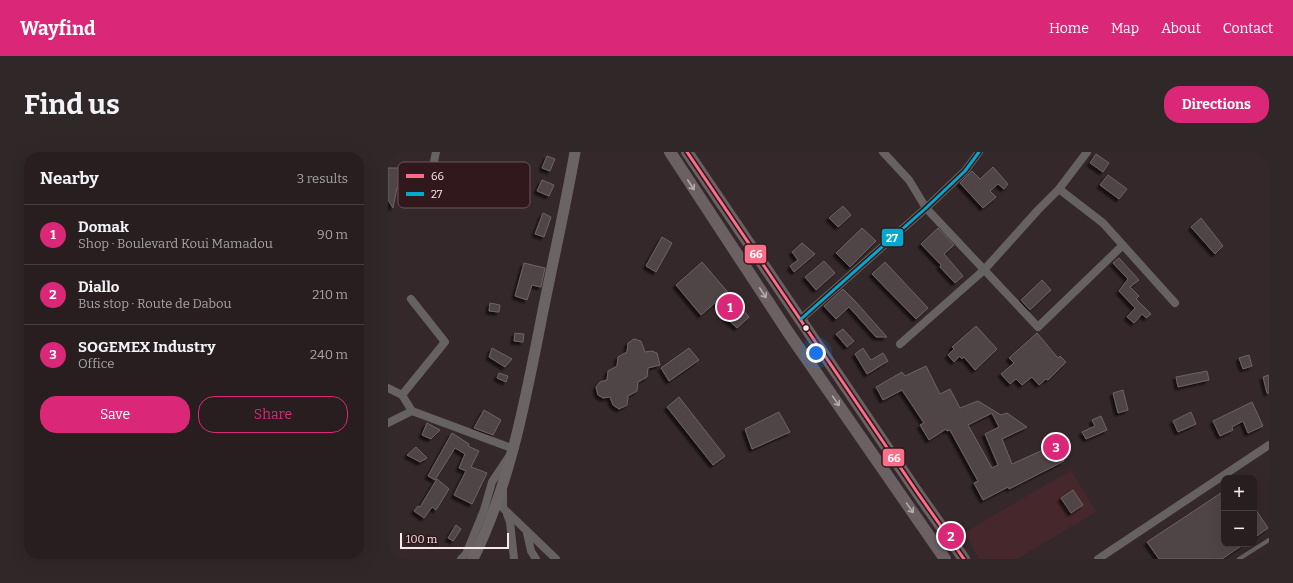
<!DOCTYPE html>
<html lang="en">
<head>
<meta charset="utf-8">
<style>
  :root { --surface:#281e20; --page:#302729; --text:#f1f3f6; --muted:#a5a2a5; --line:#443c3e; --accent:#db2777 }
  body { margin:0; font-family:Bitter,serif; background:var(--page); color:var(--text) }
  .controls { position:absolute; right:12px; bottom:12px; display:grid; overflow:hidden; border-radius:8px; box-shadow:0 4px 16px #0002 }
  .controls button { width:36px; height:36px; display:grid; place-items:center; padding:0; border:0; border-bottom:1px solid var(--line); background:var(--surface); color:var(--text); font:20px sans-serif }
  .scale { position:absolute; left:12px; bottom:10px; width:109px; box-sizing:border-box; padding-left:4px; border:2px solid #f9e7e9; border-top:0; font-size:11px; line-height:14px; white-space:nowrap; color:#f9e7e9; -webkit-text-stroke:3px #30181c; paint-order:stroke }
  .you { position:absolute; left:428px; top:201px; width:14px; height:14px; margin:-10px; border:3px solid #fff; border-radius:50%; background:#1a73e8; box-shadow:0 0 0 6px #1a73e833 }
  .badge { display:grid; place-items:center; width:26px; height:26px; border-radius:50%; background:var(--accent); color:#fff; font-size:13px; font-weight:700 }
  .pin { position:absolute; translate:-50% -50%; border:2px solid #fff; box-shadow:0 1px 4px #0006 }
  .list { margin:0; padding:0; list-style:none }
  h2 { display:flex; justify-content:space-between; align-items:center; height:52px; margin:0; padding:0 16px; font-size:17px }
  h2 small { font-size:13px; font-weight:400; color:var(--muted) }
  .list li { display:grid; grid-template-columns:26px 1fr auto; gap:12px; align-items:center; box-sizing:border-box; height:60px; padding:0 16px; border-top:1px solid var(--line) }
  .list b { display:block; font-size:15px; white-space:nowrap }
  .list p { margin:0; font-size:13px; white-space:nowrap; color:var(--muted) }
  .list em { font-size:13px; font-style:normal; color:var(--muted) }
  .actions { display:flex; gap:8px; padding:12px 16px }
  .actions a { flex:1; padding:9px 0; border:1px solid var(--accent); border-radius:16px; text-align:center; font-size:14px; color:var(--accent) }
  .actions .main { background:var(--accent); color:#fff }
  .map { position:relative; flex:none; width:881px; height:407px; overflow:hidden; border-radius:16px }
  header { display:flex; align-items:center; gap:24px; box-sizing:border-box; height:56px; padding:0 20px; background:var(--accent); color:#fff }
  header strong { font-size:19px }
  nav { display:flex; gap:22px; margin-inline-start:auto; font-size:14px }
  .intro { display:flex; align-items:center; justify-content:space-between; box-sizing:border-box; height:96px; padding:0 24px }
  h1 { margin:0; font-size:28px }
  .button { padding:10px 18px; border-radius:16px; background:var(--accent); color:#fff; font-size:14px; font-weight:700 }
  main { display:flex; gap:24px; padding:0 24px }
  aside { flex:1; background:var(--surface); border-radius:16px; box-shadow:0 4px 16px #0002 }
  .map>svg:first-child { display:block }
</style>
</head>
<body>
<header>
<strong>Wayfind</strong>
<nav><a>Home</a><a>Map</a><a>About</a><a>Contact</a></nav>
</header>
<div class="intro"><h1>Find us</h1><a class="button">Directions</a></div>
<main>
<aside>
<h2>Nearby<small>3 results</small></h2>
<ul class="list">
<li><span class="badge">1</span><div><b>Domak</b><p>Shop · Boulevard Koui Mamadou</p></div><em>90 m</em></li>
<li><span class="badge">2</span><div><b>Diallo</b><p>Bus stop · Route de Dabou</p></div><em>210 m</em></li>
<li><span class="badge">3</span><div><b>SOGEMEX Industry</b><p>Office</p></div><em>240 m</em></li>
</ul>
<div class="actions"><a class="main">Save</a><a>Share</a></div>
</aside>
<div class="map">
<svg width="881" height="407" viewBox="0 0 881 407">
  <defs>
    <filter id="shadow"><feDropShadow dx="-3" dy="3" stdDeviation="1" flood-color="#0009"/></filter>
  </defs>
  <rect width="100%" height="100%" fill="#35282a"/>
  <polygon fill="#45272c" points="683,318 708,360 629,407 591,407 576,381"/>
  <g fill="#504547" stroke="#6e6264" fill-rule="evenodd" filter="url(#shadow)">
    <polygon points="708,2 721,11 715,20 702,11"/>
    <polygon points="159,4 167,7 162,19 154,16"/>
    <polygon points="605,15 620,32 616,37 610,32 602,39 608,45 595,56 572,31 584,19 592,27"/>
    <polygon points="0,16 16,16 28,19 23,39 9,36 5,56 0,48"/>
    <polygon points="720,23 739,37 731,47 712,33"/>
    <polygon points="154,28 166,33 161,44 149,39"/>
    <polygon points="455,54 463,63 450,75 441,66"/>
    <polygon points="155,61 163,65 156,85 147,82"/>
    <polygon points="813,66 835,94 827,102 803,75"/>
    <polygon points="474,76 488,89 462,115 448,101"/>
    <polygon points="550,76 566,93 556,102 575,124 567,131 552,115 553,113 533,92"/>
    <polygon points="274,85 284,91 268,120 258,114"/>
    <polygon points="414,91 427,102 406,120 402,114 410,108 404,100"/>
    <polygon points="731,106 751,128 742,135 751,144 748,147 763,162 758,166 754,162 746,171 739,165 747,156 731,139 740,127 725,111"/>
    <polygon points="436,109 447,121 428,138 417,125"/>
    <polygon points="314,110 361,165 349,176 335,163 337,161 328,150 313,163 288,133"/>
    <polygon points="497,110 540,156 528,167 484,122"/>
    <polygon points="136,111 157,116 153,135 144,133 139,148 127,144"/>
    <polygon points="654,128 663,138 642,158 633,148"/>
    <polygon points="455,137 467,149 499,185 488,185 461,155 448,167 436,154"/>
    <polygon points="102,151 112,153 111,160 101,159"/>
    <polygon points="588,174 609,197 587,218 576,205 574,207 572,204 566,210 560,203 566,197 564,195"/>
    <polygon points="455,177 466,189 459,195 448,182"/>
    <polygon points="127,181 136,182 135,190 126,189"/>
    <polygon points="649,181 670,206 672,204 678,210 660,228 658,227 651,233 644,225 634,233 628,227 622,232 613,222 626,211 621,206"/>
    <polygon points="246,187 253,189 257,200 264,199 269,201 272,213 260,216 259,225 250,230 249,239 240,244 239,253 231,257 225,253 222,245 215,246 210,243 208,235 212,230 219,228 220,219 229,214 230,205 239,200 240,191"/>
    <polygon points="104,196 124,207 117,215 101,205"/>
    <polygon points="301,196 311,208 281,229 273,216"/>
    <polygon points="475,196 483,208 495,201 500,209 479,222 467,202"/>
    <polygon points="861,203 864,214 855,217 851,206"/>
    <path d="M538,214L552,242L562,237L572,256L590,249L613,263L619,261L639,275L614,287L624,312L668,292L676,309L621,337L620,335L595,348L586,331L590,329L562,278L559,279L558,277L541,288L532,273L536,271L514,238L495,248L488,235L514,220L517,224ZM604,261L611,275L597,282L610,313L604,316L580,273Z"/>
    <polygon points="819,219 821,228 790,235 788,225"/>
    <polygon points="111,221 120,224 118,230 109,226"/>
    <polygon points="881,223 881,241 879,241 875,225"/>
    <polygon points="735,238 740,258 730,261 725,241"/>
    <polygon points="291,245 337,304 325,313 279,255"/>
    <polygon points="864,250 875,274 860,281 855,269 844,275 845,278 832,284 825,269"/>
    <polygon points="96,258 113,268 105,283 86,276"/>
    <polygon points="391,260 402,280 364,297 357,277"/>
    <polygon points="803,260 808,272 790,280 785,269"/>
    <polygon points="713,264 719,278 698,287 694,280 707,274 704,268"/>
    <polygon points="39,271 52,278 43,287 34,283"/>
    <polygon points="64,281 81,292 80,294 91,299 83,315 99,321 84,352 66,343 78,319 71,316 77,302 67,296 47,328 40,324"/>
    <polygon points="28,295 39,306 32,310 19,303"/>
    <polygon points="49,327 61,337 48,358 44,355 36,366 26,359 30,354 32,355"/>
    <polygon points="685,338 695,353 683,361 673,346"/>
    <polygon points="836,339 836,392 856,392 834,407 771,407 759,390"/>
    <polygon points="866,355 880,376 866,386"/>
    <polygon points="68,373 73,377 65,389 60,386"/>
  </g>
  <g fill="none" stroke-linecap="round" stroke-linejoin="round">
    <polyline stroke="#676262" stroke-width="4" points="851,407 881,388"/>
    <g stroke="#676262" stroke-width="8">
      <polyline points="495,0 521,28 538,56 650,175 735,93"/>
      <polyline points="44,19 48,0"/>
      <polyline points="671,37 715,71 787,151"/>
      <polyline points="23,147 57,190 14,243 24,259"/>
      <polyline points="413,167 538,56 577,19 591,0"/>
      <polyline points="512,192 596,118 650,58 671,37 699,0"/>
      <polyline points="0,236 14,243"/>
      <polyline points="0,271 24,259 126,297 104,330 96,358 78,402 73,407"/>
      <polyline points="115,339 115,356 168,407"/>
      <polyline points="119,362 122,370 126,407"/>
      <polyline points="139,381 143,399 148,407"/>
      <polyline points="710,407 881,293"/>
    </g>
    <path stroke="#6b6465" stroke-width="11" d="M85,407C122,332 137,250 153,169C164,113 177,57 187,0"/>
    <g stroke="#6b6163" stroke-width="12">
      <polyline points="282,0 400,180 557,407"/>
      <polyline points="299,0 529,340 576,407"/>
    </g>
    <defs>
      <polyline id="bus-1" points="299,0 529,340 576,407"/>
      <polyline id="bus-2" points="413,167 538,56 577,19 591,0"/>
    </defs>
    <use href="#bus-1" stroke="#30181c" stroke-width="6"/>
    <use href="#bus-2" stroke="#30181c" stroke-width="6"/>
    <use href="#bus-1" stroke="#fb6d88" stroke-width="3"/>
    <use href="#bus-2" stroke="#00a9ce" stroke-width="3"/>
  </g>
  <defs><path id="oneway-shaft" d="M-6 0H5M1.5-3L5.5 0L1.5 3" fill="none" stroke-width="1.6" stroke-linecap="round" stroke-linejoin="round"/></defs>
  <g stroke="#b9abad">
    <use href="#oneway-shaft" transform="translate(303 33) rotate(57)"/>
    <use href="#oneway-shaft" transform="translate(375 141) rotate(57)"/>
    <use href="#oneway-shaft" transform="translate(448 249) rotate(55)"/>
    <use href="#oneway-shaft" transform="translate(522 356) rotate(55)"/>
  </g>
  <circle fill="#f9e7e9" stroke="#30181c" stroke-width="1.5" cx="418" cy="176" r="3.5"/>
  <rect x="10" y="10" width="132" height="46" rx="6" fill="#30181c" stroke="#6c565a" stroke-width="1"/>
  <rect x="18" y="22" width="18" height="4" fill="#fb6d88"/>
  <rect x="18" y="40" width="18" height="4" fill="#00a9ce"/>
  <g font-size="11" fill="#f9e7e9">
    <text x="43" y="28">66</text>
    <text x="43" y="46">27</text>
  </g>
  <g stroke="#30181c" stroke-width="1.5">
    <rect x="493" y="76" width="23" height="19" rx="4" fill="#00a9ce"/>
    <rect x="356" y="92" width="23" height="20" rx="4" fill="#fb6d88"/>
    <rect x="494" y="296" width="23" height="19" rx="4" fill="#fb6d88"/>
  </g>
  <g font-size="11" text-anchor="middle" font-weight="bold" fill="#fff">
    <text x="504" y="90">27</text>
    <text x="368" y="106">66</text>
    <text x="506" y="310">66</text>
  </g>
</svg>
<div class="controls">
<button>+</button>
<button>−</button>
</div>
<div class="scale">100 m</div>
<div class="you"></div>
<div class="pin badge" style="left:342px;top:155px">1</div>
<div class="pin badge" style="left:563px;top:384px">2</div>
<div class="pin badge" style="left:668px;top:295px">3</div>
</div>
</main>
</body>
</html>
